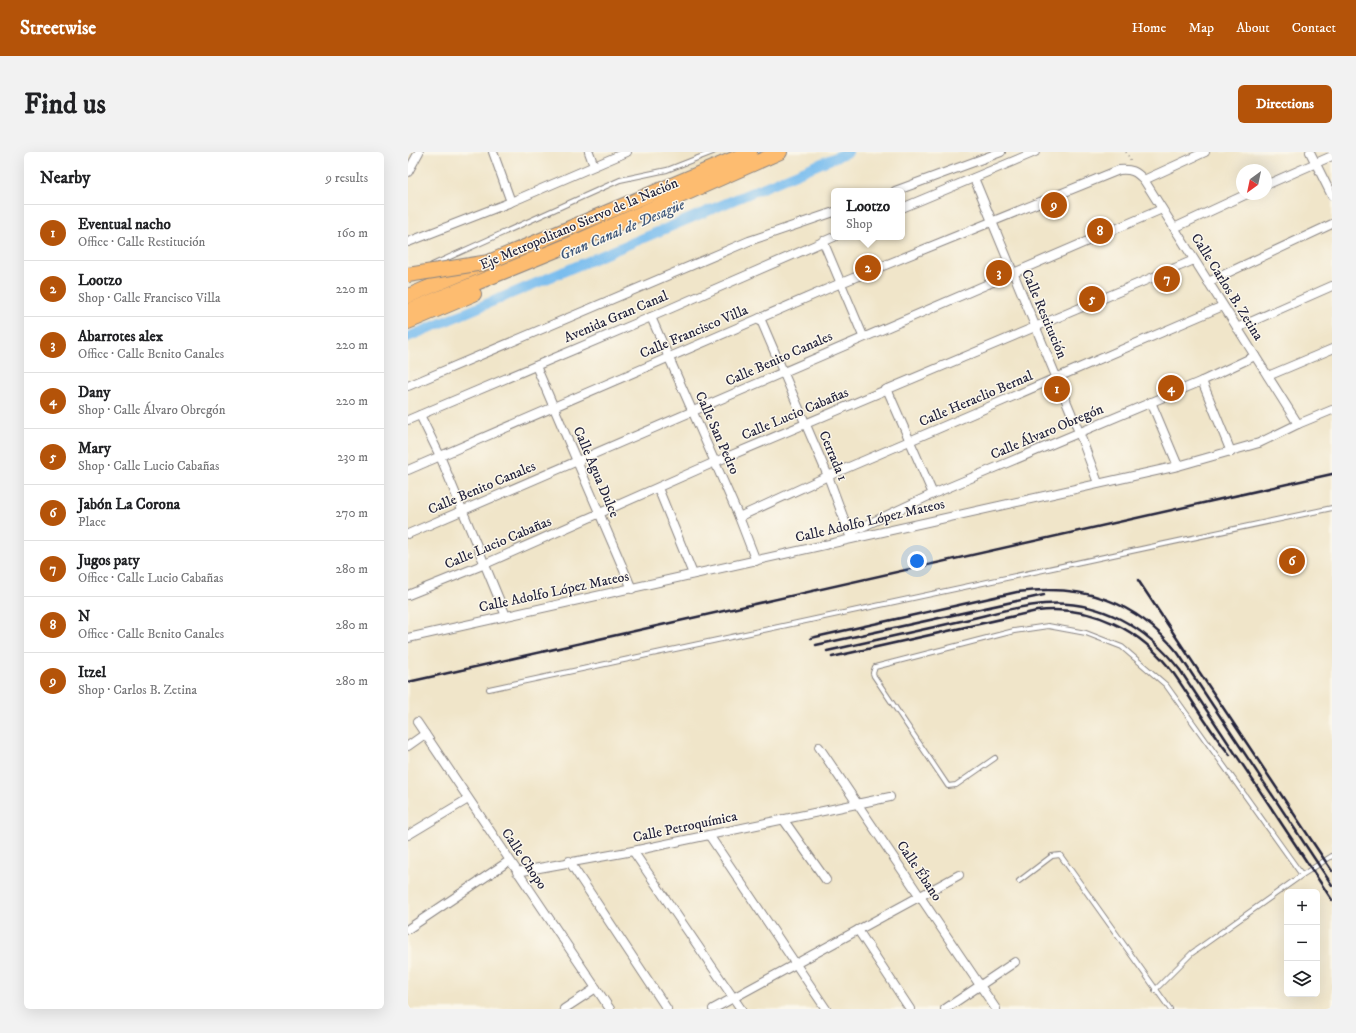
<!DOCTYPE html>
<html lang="en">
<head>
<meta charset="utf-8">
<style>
  :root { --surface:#fff; --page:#f2f2f2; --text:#202124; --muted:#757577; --line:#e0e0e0; --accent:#b45309 }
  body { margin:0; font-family:"IM FELL DW Pica",serif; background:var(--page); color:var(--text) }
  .controls { position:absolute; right:12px; bottom:12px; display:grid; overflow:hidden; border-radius:6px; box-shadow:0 4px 16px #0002 }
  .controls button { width:36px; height:36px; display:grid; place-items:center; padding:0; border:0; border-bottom:1px solid var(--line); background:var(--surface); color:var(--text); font:20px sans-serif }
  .compass { position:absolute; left:828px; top:12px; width:36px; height:36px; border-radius:50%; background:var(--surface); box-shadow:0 4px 16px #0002; rotate:213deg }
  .you { position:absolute; left:509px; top:409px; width:14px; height:14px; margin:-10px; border:3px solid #fff; border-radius:50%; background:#1a73e8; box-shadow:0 0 0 6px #1a73e833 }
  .badge { display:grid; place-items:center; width:26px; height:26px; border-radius:50%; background:var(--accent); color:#fff; font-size:13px; font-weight:700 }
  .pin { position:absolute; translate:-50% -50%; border:2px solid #fff; box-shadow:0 1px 4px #0006 }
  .popup { position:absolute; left:423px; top:36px; width:74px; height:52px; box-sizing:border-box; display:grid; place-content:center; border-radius:6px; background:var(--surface); filter:drop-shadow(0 1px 3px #0005); font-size:13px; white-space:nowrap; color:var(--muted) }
  .popup b { font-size:15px; color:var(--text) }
  .popup::after { content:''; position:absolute; left:50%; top:100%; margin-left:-8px; border:8px solid transparent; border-top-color:var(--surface) }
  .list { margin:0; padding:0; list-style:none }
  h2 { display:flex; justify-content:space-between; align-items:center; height:52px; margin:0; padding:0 16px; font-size:17px }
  h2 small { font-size:13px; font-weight:400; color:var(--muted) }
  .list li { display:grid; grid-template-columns:26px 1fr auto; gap:12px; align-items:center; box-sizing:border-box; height:56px; padding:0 16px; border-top:1px solid var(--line) }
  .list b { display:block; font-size:15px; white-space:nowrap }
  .list p { margin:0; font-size:13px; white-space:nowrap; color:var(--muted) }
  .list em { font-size:13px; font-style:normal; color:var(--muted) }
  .icon { flex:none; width:22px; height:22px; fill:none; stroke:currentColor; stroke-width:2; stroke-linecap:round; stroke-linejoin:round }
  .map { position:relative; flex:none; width:924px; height:857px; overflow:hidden; border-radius:6px }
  header { display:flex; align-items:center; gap:24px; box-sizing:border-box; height:56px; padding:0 20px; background:var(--accent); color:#fff }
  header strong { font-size:19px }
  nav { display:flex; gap:22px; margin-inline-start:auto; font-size:14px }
  .intro { display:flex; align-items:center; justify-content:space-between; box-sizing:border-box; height:96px; padding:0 24px }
  h1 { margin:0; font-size:28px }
  .button { padding:10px 18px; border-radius:6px; background:var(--accent); color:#fff; font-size:14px; font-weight:700 }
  main { display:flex; gap:24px; padding:0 24px }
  aside { flex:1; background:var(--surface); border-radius:6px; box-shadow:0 4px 16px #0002 }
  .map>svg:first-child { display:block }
</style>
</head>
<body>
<header>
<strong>Streetwise</strong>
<nav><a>Home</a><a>Map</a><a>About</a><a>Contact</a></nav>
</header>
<div class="intro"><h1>Find us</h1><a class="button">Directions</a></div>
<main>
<aside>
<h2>Nearby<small>9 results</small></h2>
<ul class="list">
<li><span class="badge">1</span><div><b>Eventual nacho</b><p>Office · Calle Restitución</p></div><em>160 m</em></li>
<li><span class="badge">2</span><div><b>Lootzo</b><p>Shop · Calle Francisco Villa</p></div><em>220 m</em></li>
<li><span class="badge">3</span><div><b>Abarrotes alex</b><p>Office · Calle Benito Canales</p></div><em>220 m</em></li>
<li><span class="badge">4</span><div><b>Dany</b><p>Shop · Calle Álvaro Obregón</p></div><em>220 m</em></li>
<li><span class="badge">5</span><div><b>Mary</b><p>Shop · Calle Lucio Cabañas</p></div><em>230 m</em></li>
<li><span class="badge">6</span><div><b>Jabón La Corona</b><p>Place</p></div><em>270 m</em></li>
<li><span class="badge">7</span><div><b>Jugos paty</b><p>Office · Calle Lucio Cabañas</p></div><em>280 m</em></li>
<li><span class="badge">8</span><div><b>N</b><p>Office · Calle Benito Canales</p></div><em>280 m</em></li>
<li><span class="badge">9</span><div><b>Itzel</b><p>Shop · Carlos B. Zetina</p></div><em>280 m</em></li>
</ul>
</aside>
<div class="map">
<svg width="924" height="857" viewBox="0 0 924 857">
  <rect width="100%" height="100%" fill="#fbf7ec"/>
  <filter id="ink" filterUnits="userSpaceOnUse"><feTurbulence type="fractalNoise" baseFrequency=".025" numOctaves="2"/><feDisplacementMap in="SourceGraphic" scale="8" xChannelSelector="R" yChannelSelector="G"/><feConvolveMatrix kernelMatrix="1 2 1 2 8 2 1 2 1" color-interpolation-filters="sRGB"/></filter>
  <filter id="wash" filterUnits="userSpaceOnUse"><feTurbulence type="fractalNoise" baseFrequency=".012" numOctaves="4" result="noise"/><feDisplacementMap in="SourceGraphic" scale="16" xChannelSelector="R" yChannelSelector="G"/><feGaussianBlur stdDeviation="0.9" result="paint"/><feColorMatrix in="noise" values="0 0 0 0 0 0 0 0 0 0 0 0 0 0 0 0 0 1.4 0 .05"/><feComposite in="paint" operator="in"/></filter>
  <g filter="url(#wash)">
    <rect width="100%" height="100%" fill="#f0e5c9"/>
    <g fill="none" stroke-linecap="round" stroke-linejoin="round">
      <polyline stroke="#77bcee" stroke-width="10" points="0,185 440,0"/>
    </g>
  </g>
  <g filter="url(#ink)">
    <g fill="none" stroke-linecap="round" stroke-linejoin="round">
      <defs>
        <g id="lane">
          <polyline points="24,113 212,28 259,18 305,0"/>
          <polyline points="81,537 924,356"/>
          <polyline points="587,606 548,633 540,634 466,524 465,521 467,515 606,479 640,474 678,481 714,495 758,533 894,723 784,801 747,838"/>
          <polyline points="894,723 924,704"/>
          <polyline points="611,729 644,704 652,703 762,857"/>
        </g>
        <g id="street">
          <polyline points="85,0 103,50"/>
          <polyline points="181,0 186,14"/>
          <polyline points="902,0 924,44"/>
          <polyline points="0,20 11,0"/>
          <polyline points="566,26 671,280 690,331"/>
          <polyline points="736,28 797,0"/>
          <polyline points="858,33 924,4"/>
          <polyline points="487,39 593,0"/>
          <polyline points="494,56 627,0"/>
          <polyline points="766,76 839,42"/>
          <polyline points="415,89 455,184"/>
          <polyline points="0,90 103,50 219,0"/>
          <polyline points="800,130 924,72"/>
          <polyline points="243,165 331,365 348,409"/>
          <polyline points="352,166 420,324 443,386"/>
          <polyline points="829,176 924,134"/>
          <polyline points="128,214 224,437"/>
          <polyline points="860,224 924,197"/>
          <polyline points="794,229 823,300"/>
          <polyline points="0,234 341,89 426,60"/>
          <polyline points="479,237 525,342"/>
          <polyline points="743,250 770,314"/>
          <polyline points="12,263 32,304 98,464"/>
          <polyline points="0,268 243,165 426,85"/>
          <path d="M0,318L433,131L711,18C723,17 728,19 736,28L890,272"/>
          <polyline points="250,336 285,422"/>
          <polyline points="331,365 420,324 815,154"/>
          <polyline points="441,381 525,342 794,229 847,204"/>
          <polyline points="0,382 754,57"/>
          <polyline points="0,443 77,412 307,310 786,108"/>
          <polyline points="0,486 770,314 851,291 890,272 924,258"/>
          <polyline points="9,570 202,857"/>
          <polyline points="0,594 17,582"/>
          <polyline points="411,595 588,857"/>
          <polyline points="375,667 418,728"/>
          <polyline points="0,683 60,647"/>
          <polyline points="301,683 418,857"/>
          <polyline points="225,699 333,857"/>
          <polyline points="161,709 259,857"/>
          <polyline points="109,720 225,699 482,645"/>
          <polyline points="0,777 101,709"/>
          <polyline points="450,778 502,857"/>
          <polyline points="156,857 188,836"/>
          <polyline points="305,857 551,723"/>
          <polyline points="537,857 607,810"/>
        </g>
        <g id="highway">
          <polyline points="0,144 342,0"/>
          <polyline points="0,159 168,90 372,0"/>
          <polyline points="0,170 66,142"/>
        </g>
      </defs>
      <use href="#lane" stroke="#898482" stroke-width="6"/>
      <use href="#street" stroke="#898482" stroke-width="10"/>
      <use href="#highway" stroke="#898482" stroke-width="16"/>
      <polyline stroke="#898482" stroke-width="1.5" stroke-dasharray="1 3" stroke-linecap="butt" points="718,0 723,9"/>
      <use href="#lane" stroke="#fff" stroke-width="4"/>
      <use href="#street" stroke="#fff" stroke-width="8"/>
      <use href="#highway" stroke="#fdbc70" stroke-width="14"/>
      <g stroke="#22223b" stroke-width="2.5">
        <polyline points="730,428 924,719"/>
        <path d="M403,486L609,440C676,432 727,448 770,501L924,733"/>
        <polyline points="408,493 636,443"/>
        <path d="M419,499C464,489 508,479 553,469C580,463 608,454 636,452C692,447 738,475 772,518L924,748"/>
        <path d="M424,505L629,459C684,453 733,477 766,522C785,549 801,578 822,603"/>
        <polyline points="0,530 924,322"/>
      </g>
      <defs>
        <polyline id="highway-bridge" points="0,123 81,110"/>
      </defs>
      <use href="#highway-bridge" stroke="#898482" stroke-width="16" stroke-linecap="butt"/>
      <use href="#highway-bridge" stroke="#fdbc70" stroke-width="14"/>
    </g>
  </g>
  <g text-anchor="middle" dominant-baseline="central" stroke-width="3" stroke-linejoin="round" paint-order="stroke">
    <g font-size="14" fill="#22223b" stroke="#fbf7ec">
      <text transform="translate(171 72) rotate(-23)">Eje Metropolitano Siervo de la Nación</text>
      <text transform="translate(819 135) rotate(58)">Calle Carlos B. Zetina</text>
      <text transform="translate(636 162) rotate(67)">Calle Restitución</text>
      <text transform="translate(208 165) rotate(-23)">Avenida Gran Canal</text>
      <text transform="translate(286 180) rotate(-23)">Calle Francisco Villa</text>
      <text transform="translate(371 207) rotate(-24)">Calle Benito Canales</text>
      <text transform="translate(568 247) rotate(-23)">Calle Heraclio Bernal</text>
      <text transform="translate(387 262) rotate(-23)">Calle Lucio Cabañas</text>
      <text transform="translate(639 280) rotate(-23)">Calle Álvaro Obregón</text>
      <text transform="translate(309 281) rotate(66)">Calle San Pedro</text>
      <text transform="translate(425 304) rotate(67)">Cerrada 1</text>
      <text transform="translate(188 320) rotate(67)">Calle Agua Dulce</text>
      <text transform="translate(74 336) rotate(-23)">Calle Benito Canales</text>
      <text transform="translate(462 369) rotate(-13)">Calle Adolfo López Mateos</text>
      <text transform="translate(90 391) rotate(-23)">Calle Lucio Cabañas</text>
      <text transform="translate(146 440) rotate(-12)">Calle Adolfo López Mateos</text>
      <text transform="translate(277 675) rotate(-12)">Calle Petroquímica</text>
      <text transform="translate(116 707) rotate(56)">Calle Chopo</text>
      <text transform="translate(511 719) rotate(56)">Calle Ébano</text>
    </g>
    <g font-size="15" font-style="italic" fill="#40587a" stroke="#fbf7ec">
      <text transform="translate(214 78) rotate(-23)">Gran Canal de Desagüe</text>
    </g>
  </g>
</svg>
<div class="controls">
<button>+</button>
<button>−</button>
<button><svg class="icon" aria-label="layers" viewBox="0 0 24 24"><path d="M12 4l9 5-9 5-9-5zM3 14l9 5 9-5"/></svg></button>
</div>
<svg class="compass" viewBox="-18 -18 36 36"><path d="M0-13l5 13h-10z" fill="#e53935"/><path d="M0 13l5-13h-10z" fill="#757577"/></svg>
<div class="you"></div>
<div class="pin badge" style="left:649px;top:237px">1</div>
<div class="pin badge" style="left:460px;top:116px">2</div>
<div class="popup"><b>Lootzo</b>Shop</div>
<div class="pin badge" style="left:591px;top:121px">3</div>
<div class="pin badge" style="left:763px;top:236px">4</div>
<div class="pin badge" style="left:684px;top:147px">5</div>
<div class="pin badge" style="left:884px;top:409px">6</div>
<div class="pin badge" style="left:759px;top:127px">7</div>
<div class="pin badge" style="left:692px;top:79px">8</div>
<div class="pin badge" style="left:646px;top:53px">9</div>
</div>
</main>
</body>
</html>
